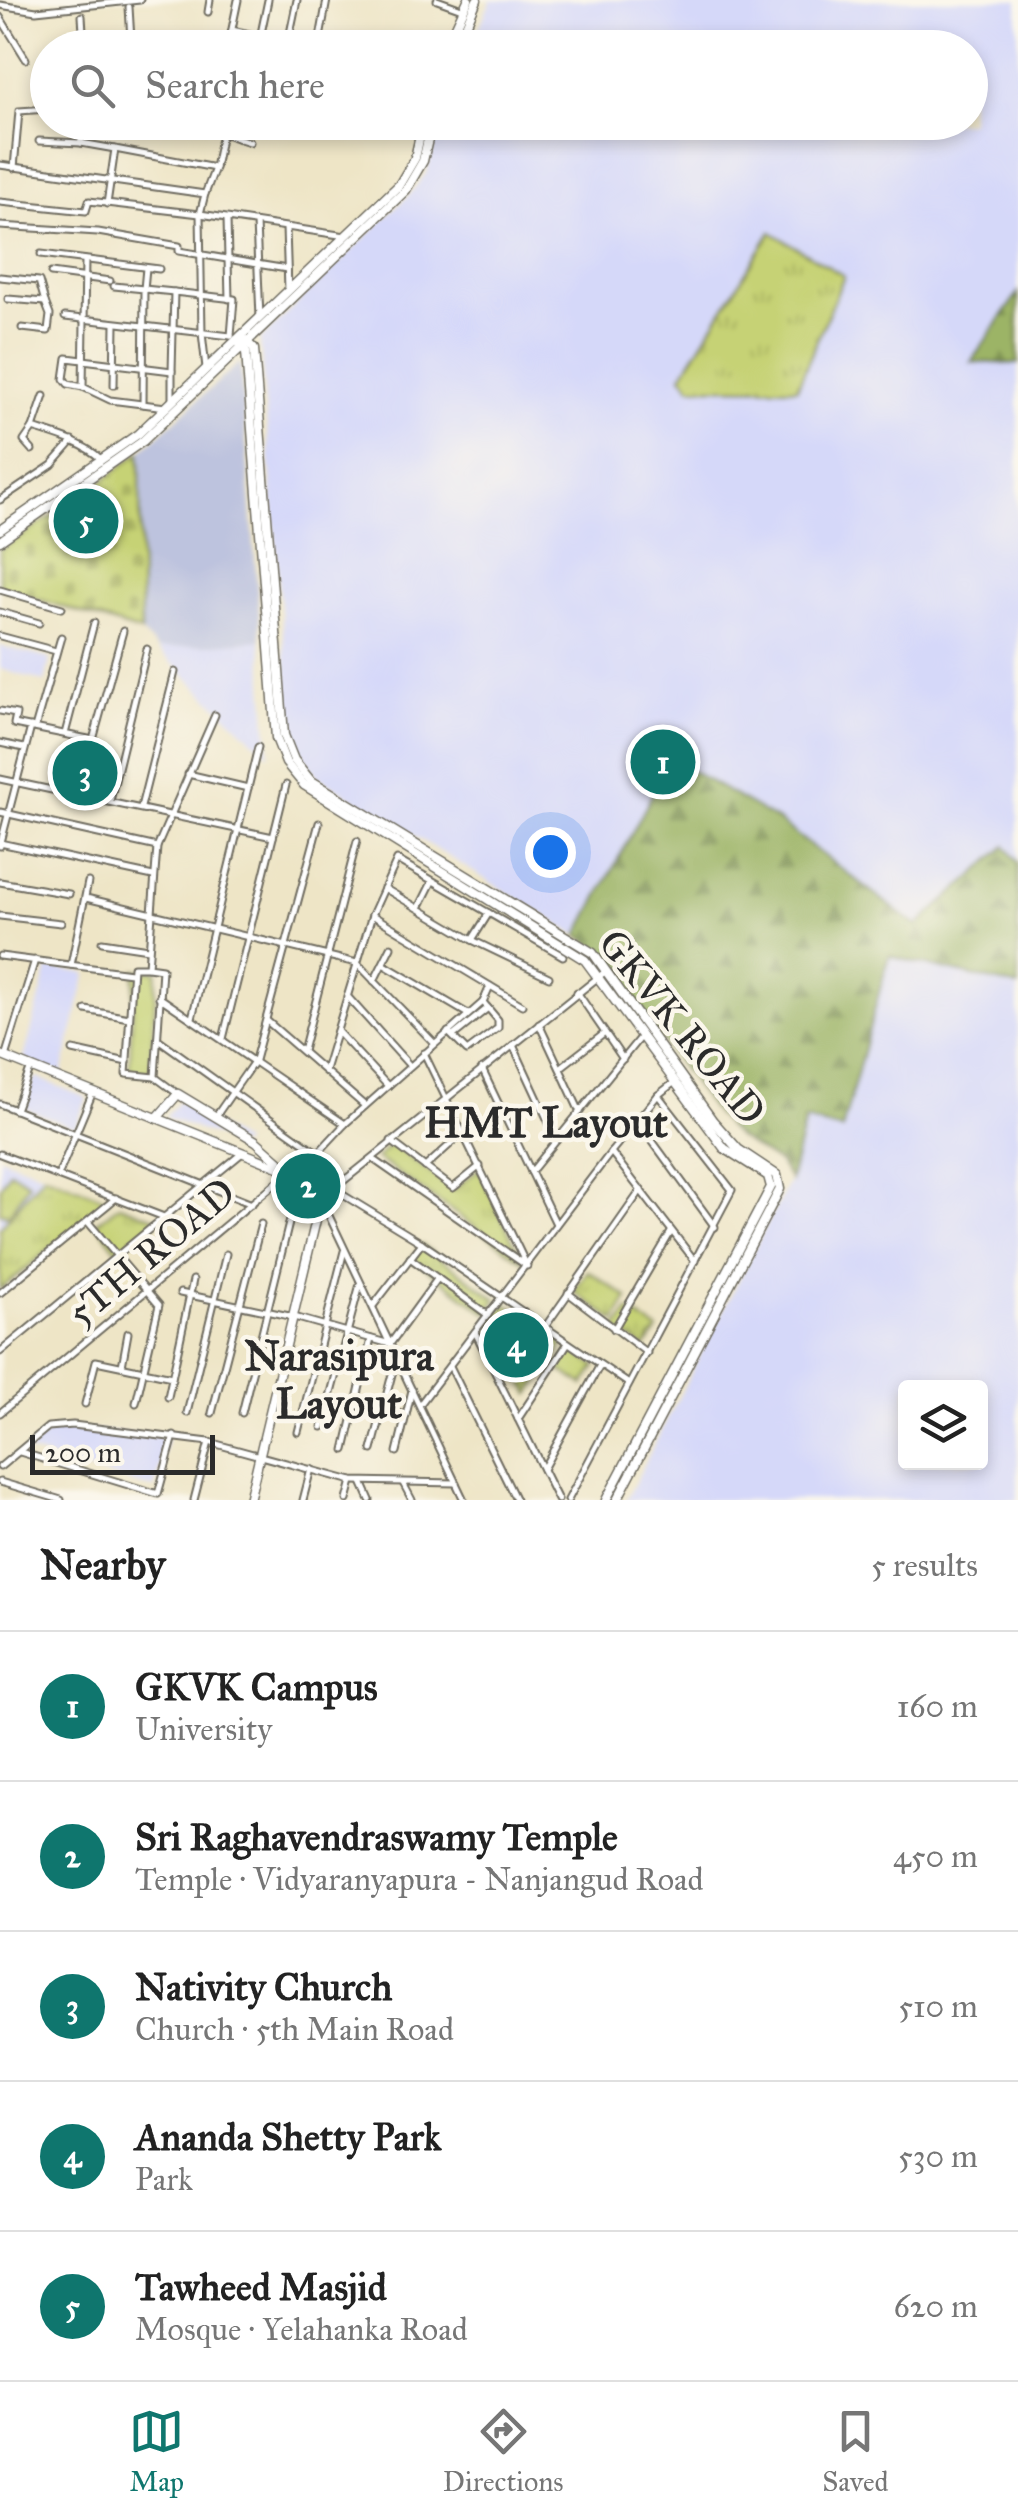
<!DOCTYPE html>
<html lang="en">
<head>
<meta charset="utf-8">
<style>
  :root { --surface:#fff; --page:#f6f6f6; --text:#222; --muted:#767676; --line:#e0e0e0; --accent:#0f766e }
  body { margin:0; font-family:"IM FELL Great Primer",serif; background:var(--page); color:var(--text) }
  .controls { position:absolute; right:30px; bottom:30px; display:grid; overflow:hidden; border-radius:10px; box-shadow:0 5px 15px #0003 }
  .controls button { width:90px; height:90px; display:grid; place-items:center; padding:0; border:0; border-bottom:2px solid var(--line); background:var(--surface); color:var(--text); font:50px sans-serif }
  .scale { position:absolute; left:30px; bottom:25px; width:185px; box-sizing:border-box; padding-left:10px; border:5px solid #2b2b2b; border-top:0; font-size:28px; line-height:35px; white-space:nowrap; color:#2b2b2b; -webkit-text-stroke:8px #fbf7ec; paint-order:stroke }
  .you { position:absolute; left:550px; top:852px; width:35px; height:35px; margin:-25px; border:8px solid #fff; border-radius:50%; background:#1a73e8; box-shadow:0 0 0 15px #1a73e833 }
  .badge { display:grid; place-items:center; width:65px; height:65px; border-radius:50%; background:var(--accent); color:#fff; font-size:32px; font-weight:700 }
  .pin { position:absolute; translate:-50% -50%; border:5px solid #fff; box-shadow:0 2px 10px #0006 }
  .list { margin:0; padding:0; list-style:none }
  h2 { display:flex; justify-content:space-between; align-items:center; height:130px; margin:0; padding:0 40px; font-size:42px }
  h2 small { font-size:32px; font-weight:400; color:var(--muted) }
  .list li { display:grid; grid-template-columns:65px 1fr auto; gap:30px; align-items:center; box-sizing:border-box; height:150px; padding:0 40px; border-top:2px solid var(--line) }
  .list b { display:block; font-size:38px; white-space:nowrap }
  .list p { margin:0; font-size:32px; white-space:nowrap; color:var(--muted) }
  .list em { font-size:32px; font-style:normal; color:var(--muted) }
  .icon { flex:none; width:55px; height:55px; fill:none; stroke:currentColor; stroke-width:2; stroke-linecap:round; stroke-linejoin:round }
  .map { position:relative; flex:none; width:1018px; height:1500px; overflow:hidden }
  .search { position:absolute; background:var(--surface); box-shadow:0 5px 15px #0003; left:30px; right:30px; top:30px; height:110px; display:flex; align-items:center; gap:25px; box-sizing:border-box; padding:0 35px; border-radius:55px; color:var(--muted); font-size:38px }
  .sheet { height:880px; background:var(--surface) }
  nav { display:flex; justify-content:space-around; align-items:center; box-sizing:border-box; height:140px; border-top:2px solid var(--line); background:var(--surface); font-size:28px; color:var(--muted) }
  nav a { display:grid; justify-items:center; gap:5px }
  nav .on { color:var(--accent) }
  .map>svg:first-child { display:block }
</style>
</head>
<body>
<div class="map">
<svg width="1018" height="1500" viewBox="0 0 1018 1500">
  <defs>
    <pattern id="forest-firs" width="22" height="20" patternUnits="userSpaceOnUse" patternTransform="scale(2.5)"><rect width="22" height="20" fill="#9cb466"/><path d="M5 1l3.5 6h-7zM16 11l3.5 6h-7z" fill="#7f9354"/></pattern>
    <pattern id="cemetery-stones" width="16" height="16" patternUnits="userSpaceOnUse" patternTransform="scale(2.5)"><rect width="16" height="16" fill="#c6d274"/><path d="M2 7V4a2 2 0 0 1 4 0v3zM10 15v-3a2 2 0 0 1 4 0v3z" fill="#aab465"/></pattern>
    <pattern id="park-tufts" width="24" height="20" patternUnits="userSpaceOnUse" patternTransform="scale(2.5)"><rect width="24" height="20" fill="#c6d274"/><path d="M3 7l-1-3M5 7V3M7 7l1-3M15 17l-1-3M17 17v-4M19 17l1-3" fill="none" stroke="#aab465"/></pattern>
  </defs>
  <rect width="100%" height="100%" fill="#fbf7ec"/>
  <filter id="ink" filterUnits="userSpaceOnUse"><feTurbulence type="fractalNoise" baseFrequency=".01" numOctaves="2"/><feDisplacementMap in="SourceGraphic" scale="20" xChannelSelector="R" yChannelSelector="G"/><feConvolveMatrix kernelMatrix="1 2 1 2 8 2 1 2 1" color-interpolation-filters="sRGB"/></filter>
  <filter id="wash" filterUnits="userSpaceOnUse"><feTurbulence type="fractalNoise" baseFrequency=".0048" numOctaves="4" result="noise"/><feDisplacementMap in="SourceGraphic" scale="40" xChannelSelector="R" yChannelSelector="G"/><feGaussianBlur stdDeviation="2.25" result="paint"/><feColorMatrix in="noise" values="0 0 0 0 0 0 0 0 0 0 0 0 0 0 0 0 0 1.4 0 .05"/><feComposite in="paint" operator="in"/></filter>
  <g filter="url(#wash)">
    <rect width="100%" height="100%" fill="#eee5c6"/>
    <g fill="#d5d8f9" fill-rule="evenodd">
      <path d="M491,0H1018V1500H626L790,1180L780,1164L736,1136L714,1112L593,945L317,776L291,737L260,340L410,194L427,172L435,140L457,143L459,123L970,122V48L471,47ZM906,1388H980V1462H906Z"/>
      <polygon points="261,640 269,755 157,649"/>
      <polygon points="0,646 50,659 45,682 0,669"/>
      <polygon points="48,968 87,973 61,1078 23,1062"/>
      <polygon points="35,1077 87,1098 75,1128 22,1107"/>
      <polygon points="180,1100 243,1143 241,1146 165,1117"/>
      <polygon points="0,1157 44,1174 0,1228"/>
      <polygon points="60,1428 168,1437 154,1489 25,1451 50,1431"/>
    </g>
    <polygon fill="#bdc3de" points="240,362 261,640 157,649 141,632 140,452"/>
    <polygon fill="#c6d274" stroke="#787e50" stroke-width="2.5" points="135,970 157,971 150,1074 129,1073"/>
    <g fill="url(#forest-firs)" stroke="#647048" stroke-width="2.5">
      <polygon points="1018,293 1018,364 971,362"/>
      <polygon points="671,759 777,820 917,926 1006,846 1018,863 1018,987 889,956 842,1130 805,1120 790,1180 780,1164 736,1136 714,1112 593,945 578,935"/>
    </g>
    <polygon fill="url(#cemetery-stones)" stroke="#787e50" stroke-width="2.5" points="140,452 141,632 0,587 0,550 83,496"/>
    <g fill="url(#park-tufts)" stroke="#787e50" stroke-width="2.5">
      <polygon points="771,232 844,276 797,388 690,387 682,375"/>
      <polygon points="391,1144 453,1190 479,1169 522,1260 376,1158"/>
      <polygon points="10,1171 29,1183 8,1216 0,1212 0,1187"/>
      <polygon points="44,1174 109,1200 0,1290 0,1228"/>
      <polygon points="119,1205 158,1219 118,1251 96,1223"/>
      <polygon points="422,1245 497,1299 487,1313 412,1258"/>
      <polygon points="588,1271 628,1298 615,1321 573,1291"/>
      <polygon points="505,1303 564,1344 530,1394 491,1323"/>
      <polygon points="629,1311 658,1330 645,1348 616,1329"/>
      <polygon points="569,1349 596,1366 584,1385 557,1368"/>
    </g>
  </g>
  <g filter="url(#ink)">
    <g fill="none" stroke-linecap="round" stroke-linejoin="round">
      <defs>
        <g id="street">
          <polyline points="437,0 462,9"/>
          <polyline points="0,5 36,11 140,0"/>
          <polyline points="129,7 131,40"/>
          <polyline points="208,12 210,0"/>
          <polyline points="82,16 84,48"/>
          <polyline points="0,17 26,59"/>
          <polyline points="232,30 288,43"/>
          <polyline points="320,38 327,0"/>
          <polyline points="84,46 145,38"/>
          <polyline points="228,48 238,0"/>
          <polyline points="258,48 268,0"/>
          <polyline points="287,48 297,0"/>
          <polyline points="183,122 222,133"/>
          <polyline points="237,138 250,142"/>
          <polyline points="39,141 81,143 82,122"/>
          <polyline points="81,143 115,149"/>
          <polyline points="0,165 205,194 200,214 89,201 86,211 0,202"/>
          <polyline points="14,168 19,111 48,109"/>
          <polyline points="205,194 215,168"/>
          <polyline points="107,204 115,149 215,168 222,133 237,138 241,122"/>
          <polyline points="227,219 229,299"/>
          <polyline points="256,223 260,318"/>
          <polyline points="0,226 98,232 179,246 179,251 287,269"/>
          <polyline points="286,228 288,290"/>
          <polyline points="41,254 159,269"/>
          <polyline points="146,268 144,289 174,292"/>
          <polyline points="51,273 110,281"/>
          <polyline points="0,277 39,281 45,302 8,299"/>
          <polyline points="114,286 144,289 143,404"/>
          <polyline points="65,317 231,336"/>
          <polyline points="22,328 48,331 50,315 45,302"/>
          <polyline points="206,368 202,333 200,214 346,236"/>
          <polyline points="172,371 174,292 234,299 231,336"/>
          <polyline points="114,385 115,324"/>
          <polyline points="83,387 85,260"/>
          <path d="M44,396L33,428C58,436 82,442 101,459"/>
          <polyline points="166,407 110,400 83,387 68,384 64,379 67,358 172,371 172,401"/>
          <polyline points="32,450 24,441 33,428"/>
          <polyline points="0,500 52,465 73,441"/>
          <polyline points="0,590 62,608"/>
          <polyline points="0,612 39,623"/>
          <polyline points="0,636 56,651"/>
          <polyline points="0,711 16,714 14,724 93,740 123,631"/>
          <polyline points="35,728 61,637"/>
          <polyline points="65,734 94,623"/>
          <polyline points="0,743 24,748"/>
          <polyline points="188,774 248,788"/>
          <polyline points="0,779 273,837"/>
          <polyline points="110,801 147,649"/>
          <polyline points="141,807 175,672"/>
          <polyline points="0,812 157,847"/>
          <polyline points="0,843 153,876"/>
          <polyline points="0,846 31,727"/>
          <polyline points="0,882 69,894"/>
          <polyline points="384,888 472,940 549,977"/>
          <polyline points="86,898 357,963 434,1043"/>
          <polyline points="420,906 432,882"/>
          <polyline points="372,915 522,1005"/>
          <polyline points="0,916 61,923"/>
          <polyline points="472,940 489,913"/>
          <polyline points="102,942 148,949"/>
          <polyline points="0,956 131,973"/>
          <polyline points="383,964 468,1014"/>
          <polyline points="71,965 88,882"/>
          <polyline points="147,967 133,967 126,1074 155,1077"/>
          <polyline points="374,981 391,947"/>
          <polyline points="577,992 623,1059"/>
          <polyline points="347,996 410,1066"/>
          <polyline points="159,997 345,1124"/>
          <polyline points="86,1010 129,1018"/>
          <polyline points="192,1018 258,747"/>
          <polyline points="267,1021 365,1106"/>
          <polyline points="539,1024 580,1112"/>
          <polyline points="337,1031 388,1086"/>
          <polyline points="448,1032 467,1051 498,1028 498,1020 483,1002"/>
          <polyline points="453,1036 488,1008"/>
          <polyline points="158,1039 318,1153"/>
          <polyline points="223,1039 286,785"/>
          <polyline points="513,1045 557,1140"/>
          <polyline points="73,1050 127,1062"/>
          <polyline points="303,1051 357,841"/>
          <polyline points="424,1053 527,1266"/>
          <polyline points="5,1057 35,960"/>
          <polyline points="560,1068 605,1033"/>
          <polyline points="482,1069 556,1224"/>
          <polyline points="325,1070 372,915 397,860 563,956"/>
          <polyline points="178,1094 155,1077 162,969 148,967 157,847 215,715"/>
          <polyline points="0,1104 252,1204"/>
          <polyline points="15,1110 31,1067"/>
          <polyline points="216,1116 255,1060 319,823"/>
          <polyline points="637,1120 715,1227"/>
          <polyline points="391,1141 453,1188 480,1166"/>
          <polyline points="611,1152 695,1261"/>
          <polyline points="0,1154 164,1217"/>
          <polyline points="373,1159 524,1264"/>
          <polyline points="425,1167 463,1133"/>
          <polyline points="531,1172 641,1036"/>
          <polyline points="304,1174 318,1153 345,1124 483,1002 490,986"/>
          <polyline points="58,1176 93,1092"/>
          <polyline points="335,1190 422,1243 629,1384"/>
          <polyline points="88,1222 159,1305 136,1403"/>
          <polyline points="410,1258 488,1315"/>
          <polyline points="438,1278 390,1344 321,1199 606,971"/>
          <polyline points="0,1293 116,1198"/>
          <polyline points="180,1293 294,1317 390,1344 464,1500"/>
          <polyline points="568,1293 647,1353"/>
          <polyline points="373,1306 422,1243"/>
          <polyline points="545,1327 641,1190"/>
          <polyline points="614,1329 671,1232"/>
          <polyline points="475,1332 558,1500"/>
          <polyline points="0,1352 241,1154"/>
          <polyline points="122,1366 128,1333"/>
          <polyline points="450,1366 516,1500"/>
          <polyline points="168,1397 193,1280"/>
          <polyline points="421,1403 611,1152 658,1095 676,1081"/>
          <polyline points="85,1404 96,1361 172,1377"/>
          <polyline points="355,1405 406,1415 412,1390"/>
          <polyline points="0,1413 289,1172"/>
          <polyline points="187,1413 226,1254"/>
          <polyline points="212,1413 261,1224"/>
          <polyline points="242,1413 294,1203"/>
          <polyline points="518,1419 568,1343"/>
          <polyline points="322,1427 360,1284"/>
          <polyline points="298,1432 344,1251"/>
          <polyline points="345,1450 371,1339"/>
          <polyline points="372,1450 396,1359"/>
          <polyline points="20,1452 158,1494 174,1436"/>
          <polyline points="397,1452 406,1415"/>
          <polyline points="0,1467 48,1427 73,1425 209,1442 352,1481 456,1483"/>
          <polyline points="543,1469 600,1365"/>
          <polyline points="0,1482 61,1500"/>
          <polyline points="362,1482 370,1500"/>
          <polyline points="403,1483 412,1500"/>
          <polyline points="194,1500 209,1442"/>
          <polyline points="303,1500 311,1469"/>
          <polyline points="347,1500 352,1481"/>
          <polyline points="568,1500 732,1190 658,1095"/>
        </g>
        <g id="secondary">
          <polyline points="446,48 468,0"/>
          <polyline points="456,48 477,0"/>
          <polyline points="241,336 254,349 284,735 294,760 310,780 593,953 713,1121 738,1149 777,1175 780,1189 617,1500"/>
          <polyline points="237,340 246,352 276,738 286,763 304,785 585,960 724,1148 768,1176 771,1187 606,1500"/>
          <polyline points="0,530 138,434 399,185 415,158 423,122"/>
          <polyline points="0,541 143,441 406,190 423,161 432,122"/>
          <polyline points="0,1055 281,1168"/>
          <polyline points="157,1118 178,1094 256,1141 290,1171 304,1174 321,1199 249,1500"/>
        </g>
      </defs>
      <use href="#street" stroke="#6f6c61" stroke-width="9"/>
      <use href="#secondary" stroke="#6f6c61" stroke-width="11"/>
      <use href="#street" stroke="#fff" stroke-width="5"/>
      <use href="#secondary" stroke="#fff" stroke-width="8"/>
    </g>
  </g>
  <g text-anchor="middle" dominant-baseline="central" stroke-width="9" stroke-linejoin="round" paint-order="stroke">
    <g font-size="40" fill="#2b2b2b" stroke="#fbf7ec">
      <text transform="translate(682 1027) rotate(51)">GKVK ROAD</text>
      <text transform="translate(151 1252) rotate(-40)">5TH ROAD</text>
    </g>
    <g font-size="42" font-weight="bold" fill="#2b2b2b" stroke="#fbf7ec">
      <text x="546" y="1123">HMT Layout</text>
      <text x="339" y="1356">Narasipura<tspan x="339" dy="48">Layout</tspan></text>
    </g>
  </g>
</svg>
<div class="controls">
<button><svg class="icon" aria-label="layers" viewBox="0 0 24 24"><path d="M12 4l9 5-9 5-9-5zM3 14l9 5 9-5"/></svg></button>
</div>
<div class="scale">200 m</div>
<div class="you"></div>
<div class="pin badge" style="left:663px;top:762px">1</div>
<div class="pin badge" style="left:308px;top:1186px">2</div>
<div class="pin badge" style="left:85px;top:773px">3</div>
<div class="pin badge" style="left:516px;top:1345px">4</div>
<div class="pin badge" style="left:86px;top:521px">5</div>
<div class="search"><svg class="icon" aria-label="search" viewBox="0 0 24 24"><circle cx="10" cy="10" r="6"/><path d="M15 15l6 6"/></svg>Search here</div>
</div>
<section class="sheet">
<h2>Nearby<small>5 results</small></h2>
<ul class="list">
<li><span class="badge">1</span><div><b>GKVK Campus</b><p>University</p></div><em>160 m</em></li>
<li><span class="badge">2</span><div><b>Sri Raghavendraswamy Temple</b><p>Temple · Vidyaranyapura - Nanjangud Road</p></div><em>450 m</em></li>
<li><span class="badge">3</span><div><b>Nativity Church</b><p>Church · 5th Main Road</p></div><em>510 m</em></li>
<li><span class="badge">4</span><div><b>Ananda Shetty Park</b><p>Park</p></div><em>530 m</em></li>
<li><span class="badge">5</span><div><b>Tawheed Masjid</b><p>Mosque · Yelahanka Road</p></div><em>620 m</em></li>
</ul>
</section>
<nav>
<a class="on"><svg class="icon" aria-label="map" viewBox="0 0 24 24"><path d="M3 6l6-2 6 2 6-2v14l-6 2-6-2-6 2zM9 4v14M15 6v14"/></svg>Map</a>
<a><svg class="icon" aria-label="directions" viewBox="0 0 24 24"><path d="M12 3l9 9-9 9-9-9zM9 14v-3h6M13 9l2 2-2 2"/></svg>Directions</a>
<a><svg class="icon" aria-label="saved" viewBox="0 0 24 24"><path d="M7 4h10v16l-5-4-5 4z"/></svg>Saved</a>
</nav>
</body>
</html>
